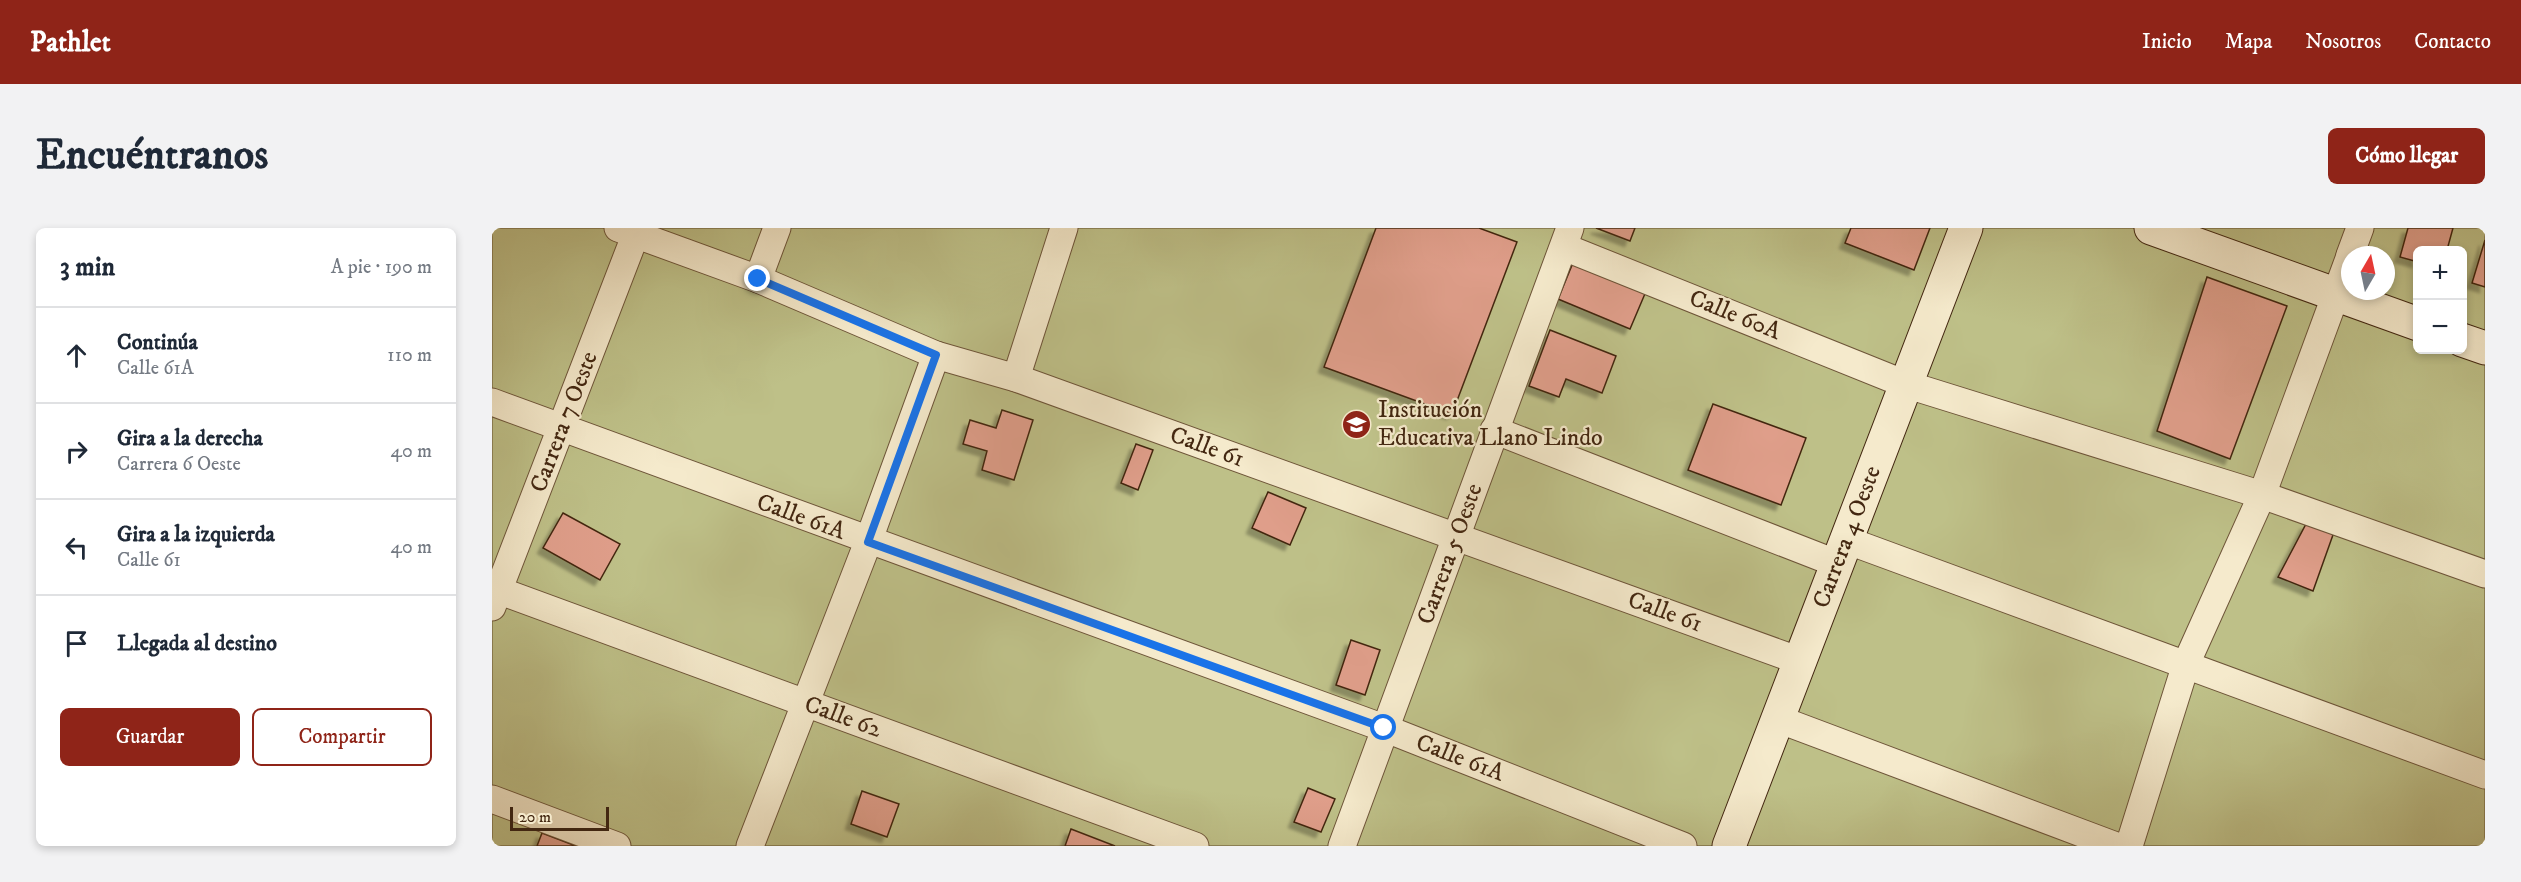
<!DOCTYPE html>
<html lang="es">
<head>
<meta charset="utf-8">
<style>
  :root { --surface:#fff; --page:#f2f2f3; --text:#1f2937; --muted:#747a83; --line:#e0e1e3; --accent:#8f2418 }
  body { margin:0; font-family:"IM FELL DW Pica",serif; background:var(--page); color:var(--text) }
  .controls { position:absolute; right:18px; top:18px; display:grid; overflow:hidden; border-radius:9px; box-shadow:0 3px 9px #0003 }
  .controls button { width:54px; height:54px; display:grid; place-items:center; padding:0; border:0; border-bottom:2px solid var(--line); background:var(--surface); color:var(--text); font:30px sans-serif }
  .compass { position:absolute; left:1849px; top:18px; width:54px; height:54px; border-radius:50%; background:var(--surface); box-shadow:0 3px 9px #0003; rotate:9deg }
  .scale { position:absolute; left:18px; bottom:15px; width:99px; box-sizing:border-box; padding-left:6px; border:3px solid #432711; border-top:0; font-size:16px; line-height:21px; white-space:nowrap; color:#432711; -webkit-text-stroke:4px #f5eacc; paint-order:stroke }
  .stop { position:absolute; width:18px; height:18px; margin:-14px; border:4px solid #1a73e8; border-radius:50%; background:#fff }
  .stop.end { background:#1a73e8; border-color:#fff; box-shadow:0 2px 6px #0008 }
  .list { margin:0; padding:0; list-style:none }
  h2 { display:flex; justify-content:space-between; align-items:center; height:78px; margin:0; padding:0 24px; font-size:26px }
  h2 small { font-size:20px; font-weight:400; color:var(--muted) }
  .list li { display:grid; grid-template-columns:39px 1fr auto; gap:18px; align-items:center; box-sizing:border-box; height:96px; padding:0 24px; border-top:2px solid var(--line) }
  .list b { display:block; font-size:22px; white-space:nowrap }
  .list p { margin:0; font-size:20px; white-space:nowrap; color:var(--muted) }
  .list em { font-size:20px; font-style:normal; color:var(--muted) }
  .actions { display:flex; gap:12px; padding:18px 24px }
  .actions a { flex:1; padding:14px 0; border:2px solid var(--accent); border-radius:9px; text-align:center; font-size:21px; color:var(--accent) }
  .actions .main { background:var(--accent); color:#fff }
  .icon { flex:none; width:33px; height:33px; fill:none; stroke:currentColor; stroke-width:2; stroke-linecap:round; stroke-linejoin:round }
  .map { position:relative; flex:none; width:1993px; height:618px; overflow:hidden; border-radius:9px }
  header { display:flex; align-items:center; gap:36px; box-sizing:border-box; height:84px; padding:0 30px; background:var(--accent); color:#fff }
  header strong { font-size:28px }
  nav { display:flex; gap:33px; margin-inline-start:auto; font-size:21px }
  .intro { display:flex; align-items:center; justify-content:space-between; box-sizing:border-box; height:144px; padding:0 36px }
  h1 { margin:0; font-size:42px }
  .button { padding:15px 27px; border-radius:9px; background:var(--accent); color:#fff; font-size:21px; font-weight:700 }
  main { display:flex; gap:36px; padding:0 36px }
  aside { flex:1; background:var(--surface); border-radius:9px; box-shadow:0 3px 9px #0003 }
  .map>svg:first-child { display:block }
</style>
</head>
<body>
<header>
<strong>Pathlet</strong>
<nav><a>Inicio</a><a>Mapa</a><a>Nosotros</a><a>Contacto</a></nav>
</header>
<div class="intro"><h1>Encuéntranos</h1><a class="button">Cómo llegar</a></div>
<main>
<aside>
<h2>3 min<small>A pie · 190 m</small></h2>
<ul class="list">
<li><svg class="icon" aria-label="ahead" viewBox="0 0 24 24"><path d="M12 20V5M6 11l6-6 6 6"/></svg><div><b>Continúa</b><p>Calle 61A</p></div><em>110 m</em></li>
<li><svg class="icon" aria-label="right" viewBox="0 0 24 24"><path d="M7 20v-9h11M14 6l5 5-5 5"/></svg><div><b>Gira a la derecha</b><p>Carrera 6 Oeste</p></div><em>40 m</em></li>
<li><svg class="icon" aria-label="left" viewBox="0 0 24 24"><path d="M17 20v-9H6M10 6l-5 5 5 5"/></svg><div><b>Gira a la izquierda</b><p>Calle 61</p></div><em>40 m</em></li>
<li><svg class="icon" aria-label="arrive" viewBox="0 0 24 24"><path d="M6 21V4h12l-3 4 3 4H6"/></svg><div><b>Llegada al destino</b></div></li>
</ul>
<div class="actions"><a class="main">Guardar</a><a>Compartir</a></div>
</aside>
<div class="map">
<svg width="1993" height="618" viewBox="0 0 1993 618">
  <defs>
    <filter id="shadow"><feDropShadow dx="-5.5" dy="5.5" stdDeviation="1.5" flood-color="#0004"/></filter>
  </defs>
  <rect width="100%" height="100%" fill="#efdfb1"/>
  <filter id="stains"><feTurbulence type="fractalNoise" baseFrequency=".00333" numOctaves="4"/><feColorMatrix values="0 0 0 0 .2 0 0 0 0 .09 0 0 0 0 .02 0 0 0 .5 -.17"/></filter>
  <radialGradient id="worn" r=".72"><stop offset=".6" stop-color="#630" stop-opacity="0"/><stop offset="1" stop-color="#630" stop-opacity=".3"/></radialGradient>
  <path fill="#bec088" stroke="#80744c" stroke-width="1.5" fill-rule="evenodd" d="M0,0H1993V618H0ZM1926,22H1970V122H1926ZM1858,27H1894V63H1858Z"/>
  <g fill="#df9e8a" stroke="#432711" stroke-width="1.5" filter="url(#shadow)">
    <polygon points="884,0 987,0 1025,14 960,186 832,139"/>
    <polygon points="1104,0 1143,0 1138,13"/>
    <polygon points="1359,0 1438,0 1422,42 1353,15"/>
    <polygon points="1916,0 1961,0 1955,22 1926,22 1926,34 1908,29"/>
    <polygon points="1993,12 1993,59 1980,55"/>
    <polygon points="1083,30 1155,61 1138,101 1066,71"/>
    <polygon points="1715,49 1795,78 1738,231 1665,203"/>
    <polygon points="1058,102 1124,128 1110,165 1074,151 1067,169 1037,158"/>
    <polygon points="1221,176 1314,210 1289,277 1196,242"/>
    <polygon points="510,182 541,192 522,252 490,242 495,223 471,216 478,192 504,200"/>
    <polygon points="644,216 661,222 646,262 629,255"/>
    <polygon points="776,264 814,280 798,317 760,300"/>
    <polygon points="71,285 128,316 108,352 51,320"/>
    <polygon points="1814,296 1842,304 1821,363 1786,349"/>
    <polygon points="859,412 888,422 873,467 844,457"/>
    <polygon points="816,560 843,571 829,604 802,594"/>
    <polygon points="370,563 407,576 395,609 359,596"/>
    <polygon points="579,601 623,618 573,618"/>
    <polygon points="50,605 84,618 45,618"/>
  </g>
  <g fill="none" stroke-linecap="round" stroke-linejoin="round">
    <defs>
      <g id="street">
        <polyline points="126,0 266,51 444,127 524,150 1308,433"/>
        <polyline points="1072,19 1413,156 1770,267 1993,346"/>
        <polyline points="1858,27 1868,0"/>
        <polyline points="266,51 285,0"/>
        <polyline points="524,150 572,0"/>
        <polyline points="0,174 892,500 1191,618"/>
        <polyline points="1002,202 1346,336"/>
        <polyline points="1354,312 1993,547"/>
        <polyline points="0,360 703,618"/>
        <polyline points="0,379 143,8"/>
        <polyline points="1286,491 1624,618"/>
        <polyline points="0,571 125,618"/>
        <polyline points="258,618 376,314 444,127"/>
        <polyline points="850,618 1078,0"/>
        <polyline points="1637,618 1694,436 1770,267 1858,28"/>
      </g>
      <g id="secondary">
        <polyline points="1659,0 1926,96"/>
        <polyline points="1970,112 1993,120"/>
        <polyline points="1237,618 1474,0"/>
      </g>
    </defs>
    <use href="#street" stroke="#6e5539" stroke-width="29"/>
    <use href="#secondary" stroke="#432711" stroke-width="35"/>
    <use href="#street" stroke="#f5eacc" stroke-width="27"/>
    <use href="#secondary" stroke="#f5eacc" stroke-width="33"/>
  </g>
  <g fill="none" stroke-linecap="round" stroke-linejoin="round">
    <polyline stroke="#1a73e8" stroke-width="8" points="266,51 444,127 376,314 892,500"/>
  </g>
  <defs>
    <symbol id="school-disc" viewBox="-11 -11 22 22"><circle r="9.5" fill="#8f2418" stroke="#f5eacc"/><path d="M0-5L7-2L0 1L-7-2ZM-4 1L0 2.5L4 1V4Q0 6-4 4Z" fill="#fff"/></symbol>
  </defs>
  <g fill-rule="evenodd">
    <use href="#school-disc" x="848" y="180" width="33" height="33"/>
  </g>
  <g text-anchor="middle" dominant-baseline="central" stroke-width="4.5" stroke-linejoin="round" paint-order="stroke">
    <g font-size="24" fill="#432711" stroke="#f5eacc">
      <text transform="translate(1243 87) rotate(22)">Calle 60A</text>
      <text transform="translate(72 194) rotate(-69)">Carrera 7 Oeste</text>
      <text transform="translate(715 219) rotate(20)">Calle 61</text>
      <text transform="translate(309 289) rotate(20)">Calle 61A</text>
      <text transform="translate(1355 309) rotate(-69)">Carrera 4 Oeste</text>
      <text transform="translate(958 326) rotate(-70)">Carrera 5 Oeste</text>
      <text transform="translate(1173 384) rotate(20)">Calle 61</text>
      <text transform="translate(351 489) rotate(20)">Calle 62</text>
      <text transform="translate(968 530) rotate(21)">Calle 61A</text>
    </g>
    <g font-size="24" fill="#432711" stroke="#f5eacc" text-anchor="start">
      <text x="886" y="182">Institución<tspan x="886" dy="28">Educativa Llano Lindo</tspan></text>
    </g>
  </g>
  <rect width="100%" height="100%" filter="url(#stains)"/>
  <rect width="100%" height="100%" fill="url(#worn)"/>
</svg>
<div class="controls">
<button>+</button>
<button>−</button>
</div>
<svg class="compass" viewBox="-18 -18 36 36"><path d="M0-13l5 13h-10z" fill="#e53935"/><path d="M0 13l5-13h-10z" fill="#747a83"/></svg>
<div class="scale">20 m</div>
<div class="stop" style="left:892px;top:500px"></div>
<div class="stop end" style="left:266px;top:51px"></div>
</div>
</main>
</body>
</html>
